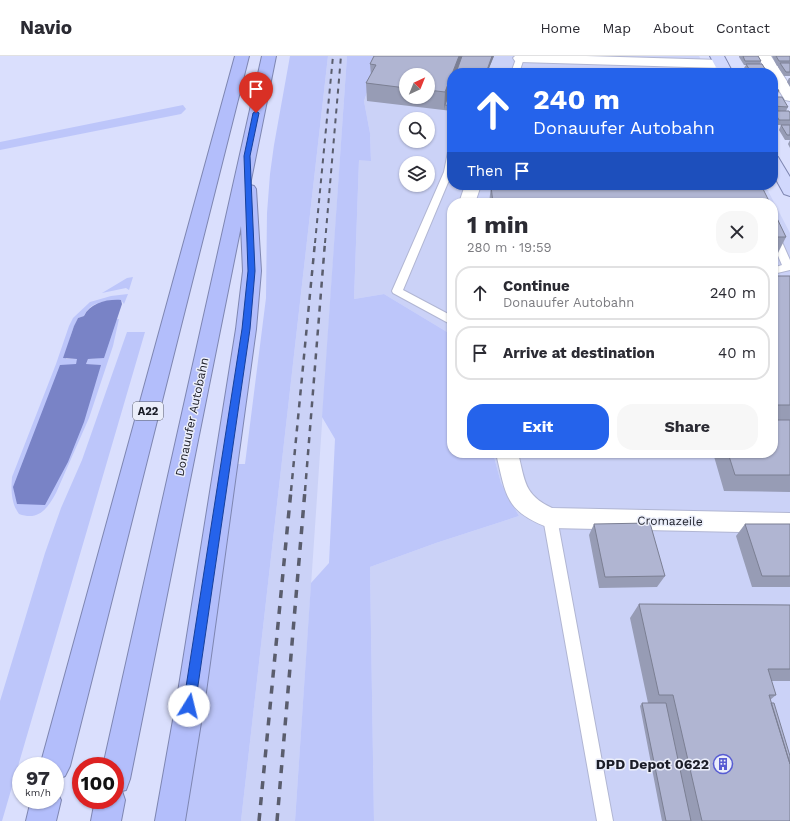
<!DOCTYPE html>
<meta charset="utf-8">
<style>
:root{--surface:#fff;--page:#f7f7f7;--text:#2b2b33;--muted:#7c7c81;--line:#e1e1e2;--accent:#2563eb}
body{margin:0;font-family:"Work Sans",sans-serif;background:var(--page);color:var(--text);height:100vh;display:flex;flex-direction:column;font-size:15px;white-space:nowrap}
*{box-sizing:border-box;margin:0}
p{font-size:13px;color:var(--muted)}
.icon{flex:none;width:22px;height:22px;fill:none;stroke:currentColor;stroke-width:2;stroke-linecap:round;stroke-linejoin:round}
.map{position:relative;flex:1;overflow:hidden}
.drawer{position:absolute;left:447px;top:142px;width:331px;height:260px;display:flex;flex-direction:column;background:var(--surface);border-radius:16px;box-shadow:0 1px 3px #0004}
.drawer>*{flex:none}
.guide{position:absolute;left:447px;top:12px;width:331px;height:122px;border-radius:16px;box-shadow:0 1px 3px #0004;background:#2563eb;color:#fff;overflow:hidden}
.needle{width:26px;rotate:43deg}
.fabs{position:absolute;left:399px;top:12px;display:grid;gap:8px}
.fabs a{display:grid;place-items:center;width:36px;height:36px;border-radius:50%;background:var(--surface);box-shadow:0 1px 3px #0004;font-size:20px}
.speed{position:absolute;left:12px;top:701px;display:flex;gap:8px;font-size:20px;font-weight:700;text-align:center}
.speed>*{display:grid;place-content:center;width:52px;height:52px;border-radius:50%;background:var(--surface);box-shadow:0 1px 3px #0004;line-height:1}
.speed small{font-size:10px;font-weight:400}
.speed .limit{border:6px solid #d22;background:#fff;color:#111}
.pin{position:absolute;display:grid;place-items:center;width:34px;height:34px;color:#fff;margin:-41px -17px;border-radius:50% 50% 50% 0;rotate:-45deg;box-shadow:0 0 4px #0007}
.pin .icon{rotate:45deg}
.me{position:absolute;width:44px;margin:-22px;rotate:9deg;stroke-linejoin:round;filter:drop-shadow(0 0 3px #0008)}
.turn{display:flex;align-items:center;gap:14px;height:84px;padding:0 20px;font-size:18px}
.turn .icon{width:52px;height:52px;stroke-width:2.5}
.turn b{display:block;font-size:28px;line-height:34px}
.then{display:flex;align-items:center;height:38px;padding:0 20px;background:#0003;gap:8px;font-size:15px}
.round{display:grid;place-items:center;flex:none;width:42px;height:42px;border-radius:16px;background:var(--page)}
.headline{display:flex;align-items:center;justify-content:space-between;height:68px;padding:0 20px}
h1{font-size:24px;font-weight:700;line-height:30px}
.cta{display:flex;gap:8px;margin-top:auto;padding:8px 20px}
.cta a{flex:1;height:46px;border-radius:16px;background:var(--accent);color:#fff;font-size:16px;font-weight:700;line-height:46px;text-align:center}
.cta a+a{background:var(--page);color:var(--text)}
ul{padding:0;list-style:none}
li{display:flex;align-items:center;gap:12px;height:54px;margin:0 8px 6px;padding:0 12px;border:2px solid var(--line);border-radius:16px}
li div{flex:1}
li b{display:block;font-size:15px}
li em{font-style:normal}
header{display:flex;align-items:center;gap:24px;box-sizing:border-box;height:56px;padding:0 20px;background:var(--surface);border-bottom:1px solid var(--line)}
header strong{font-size:19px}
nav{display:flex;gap:22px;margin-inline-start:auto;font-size:14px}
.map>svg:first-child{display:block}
.built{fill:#cbd2f7;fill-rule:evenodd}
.green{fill:#bdc6fa}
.water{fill:#7983c6}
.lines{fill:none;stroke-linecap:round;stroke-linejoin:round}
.service-casing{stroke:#b1b6d3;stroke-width:2}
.minor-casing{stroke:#b1b6d3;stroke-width:2}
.primary-casing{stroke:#7e86b1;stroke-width:2}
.motorway-casing{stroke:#7e86b1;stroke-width:2}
.service{fill:#fff;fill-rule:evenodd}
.minor{fill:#fff;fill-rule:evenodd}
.primary{fill:#d1d8fd;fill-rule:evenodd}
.motorway{fill:#b3befb;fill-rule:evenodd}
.rail-far2{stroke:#5a5d6d;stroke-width:2;stroke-dasharray:5 5;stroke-linecap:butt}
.rail-far1{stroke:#5a5d6d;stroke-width:2.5;stroke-dasharray:6 6;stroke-linecap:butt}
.rail{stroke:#5a5d6d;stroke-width:3.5;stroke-dasharray:8 8;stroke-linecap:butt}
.wall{fill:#979cb5;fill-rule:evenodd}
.shaded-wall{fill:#7b7f93}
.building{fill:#b0b5d2;stroke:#7b7f93}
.route{fill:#2563eb;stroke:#184099}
.labels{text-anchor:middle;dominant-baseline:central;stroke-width:3;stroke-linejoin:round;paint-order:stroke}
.shield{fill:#ebeefa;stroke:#595c66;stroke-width:1}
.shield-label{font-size:11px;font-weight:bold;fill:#1b1d27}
.street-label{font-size:12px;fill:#1b1d27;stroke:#ebeefa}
.near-poi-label{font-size:14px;font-weight:bold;fill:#1b1d27;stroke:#ebeefa;text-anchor:end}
</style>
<header>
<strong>Navio</strong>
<nav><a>Home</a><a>Map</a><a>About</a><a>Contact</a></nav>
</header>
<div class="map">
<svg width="790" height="765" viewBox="0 0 790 765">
<rect width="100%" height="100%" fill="#dadffd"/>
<!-- built -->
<path class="built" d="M328,0H347L295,765H241Z
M382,0H699L708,17H452V129H765L790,177V765H374L370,511L436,487L519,460L501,427L493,397H773V147H452V279L384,238L354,243L359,104H371L370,77L364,45ZM406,19H428V41H406ZM406,63H428V85H406ZM406,107H428V129H406Z"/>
<!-- green -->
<path class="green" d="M290,0H328L241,765H184L238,408H245L266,242L267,157L270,118L274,89Z
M347,0H384L371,25L364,45L370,77L371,105L359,104L354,243L384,238L452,279V397H493L501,427L519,460L436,487L370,511L374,765H295L311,527L329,507L335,383L322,361Z
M183,49L186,53L181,58L0,94V86Z
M133,221L129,234L126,232L102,237L127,222Z
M128,238L124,248L121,244H117C104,245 90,246 84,260L78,262C71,275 68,288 66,303H78L76,308L100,309L86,308L88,303L100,302L117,263H119L113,290L89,362L56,437C47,453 39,465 19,458C11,447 11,434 12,421L56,308L69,270L73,262L90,246L111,240Z
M127,276H145L2,765H0V645L45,497L61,452L82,404Z"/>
<!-- water -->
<path class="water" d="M121,244L122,248L104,302L88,303L86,308L101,309L84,366L68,406L45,449L17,448L13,431L60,309L76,308L77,303L63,302L74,270L78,262L84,260C90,247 107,243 121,244Z"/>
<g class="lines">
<!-- service casing -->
<g class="service-casing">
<path id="service" d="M517,0H521L524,2L519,17H511Z
M452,93V117L403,234L452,260V269L393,237L392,235L444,116L448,96Z
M773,174L778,177L790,204V214L773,218V212L782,209L773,188Z
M550,456L555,458L557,462L613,765H597L543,462L545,458Z"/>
</g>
<!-- minor casing -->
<g class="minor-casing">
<path id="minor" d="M515,0H586L721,4L726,5L728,8L726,11L721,12L520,6L515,5L513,2Z
M757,0H771L790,30V45L785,44L773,25V17H768Z
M465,129H481L475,147H459Z
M742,129H758L767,147H751Z
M496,397H518C525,425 524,439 552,452L790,457V477L550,472C505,456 506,439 496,397Z"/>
</g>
<!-- primary casing -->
<g class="primary-casing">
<path id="primary" d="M710,0H724L733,17H719Z
M773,99L778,101L790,121V140L784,138L773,118Z"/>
</g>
<!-- motorway casing -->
<g class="motorway-casing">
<path id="motorway" d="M235,0H249L70,710L65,720L55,725V710H40Z
M262,0H276L250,129L254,130L256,133L261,215L256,273L206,636L185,765H155L178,636L236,273L243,215L241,170L130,723L126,734L122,735L125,744L121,765H91L95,744H115V710H103Z
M55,733L61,744L56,765H26L31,744H55Z"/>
</g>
<!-- service -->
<use href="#service" class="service"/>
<!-- minor -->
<use href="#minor" class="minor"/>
<!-- primary -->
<use href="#primary" class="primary"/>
<!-- motorway -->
<use href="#motorway" class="motorway"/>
<!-- rail-far2 -->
<path class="rail-far2" d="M315,187L333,0
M325,187L341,0"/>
<!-- rail-far1 -->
<path class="rail-far1" d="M291,435L315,186
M305,435L325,186"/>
<!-- rail -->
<path class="rail" d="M259,765L291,434
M277,765L305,434"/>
</g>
<!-- wall -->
<path class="wall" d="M374,0H494L487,17H452V55L367,45L366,27L371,19L370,8ZM406,19H428V41H406Z
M739,0H758L761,5L760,8L767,16L766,17H747L744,12L746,9H744L739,1Z
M772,0H790V20H784L778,11V10H777Z
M789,22H790V31L787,26Z
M773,26L779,35L777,40H773Z
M773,41L788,51L786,55L790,57V69H777L773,61L774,55H773Z
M781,69H790V92L788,88L790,84H785L779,74Z
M491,130L770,147H489Z
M773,154L786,181L777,199H773Z
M773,220L790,221V436L724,435L713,397H773Z
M594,468L665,520L657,531L599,532L589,479Z
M745,468H790V531H752L736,480Z
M639,548L790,549V625H771L776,639L770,644L790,765H662L640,650L642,647H648L630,562Z"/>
<!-- shaded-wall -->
<path class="shaded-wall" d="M459,0H463L457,17H452Z
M492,0H494L487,17H486Z
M452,18V32L445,49L444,54L445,36Z"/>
<!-- building -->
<path class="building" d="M374,0H459L445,36L428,34V19H406V32L366,27L376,9L370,8Z
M462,0H492L486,17H456Z
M743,0H758L761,5H745Z
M776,0H790V5H779Z
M780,7H790V16H786Z
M746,8H762L767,16H751Z
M773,26L779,35H773Z
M452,29V50L445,49Z
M773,41H782L788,51L773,50Z
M774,55H789L790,57V64H779Z
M781,69H790V79H787Z
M491,130L763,133L770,147H493Z
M773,154L786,181H773Z
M773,220H790V349H773Z
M773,364H790V419H735L728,397H773Z
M650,467L665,520L605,521L594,468Z
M745,468H790V520H762Z
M639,548L790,549V613H768L776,639H769L790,708V765H702L673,639H659Z
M642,647H666L691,765H666Z
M771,647H774L790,700V708Z"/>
<!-- route -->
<path class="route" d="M256,55L259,57L250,100L255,215L250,273L195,650L193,655L189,656L185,655L183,650L242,273L248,215L244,100L253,57Z"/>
<!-- icons -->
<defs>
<g id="building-ring" transform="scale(1)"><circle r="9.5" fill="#ebeefa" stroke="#575cd3" stroke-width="1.5"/><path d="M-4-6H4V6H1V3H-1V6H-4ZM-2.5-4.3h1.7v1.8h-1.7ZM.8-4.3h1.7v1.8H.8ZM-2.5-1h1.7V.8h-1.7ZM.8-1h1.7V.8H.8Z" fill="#575cd3"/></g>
</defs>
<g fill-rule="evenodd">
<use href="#building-ring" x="723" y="708"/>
</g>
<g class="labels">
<!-- shield labels -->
<rect class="shield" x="133" y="346" width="30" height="18" rx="3"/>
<g class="shield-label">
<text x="148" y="355">A22</text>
</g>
<!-- street labels -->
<g class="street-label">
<text transform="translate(192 361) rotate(-78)">Donauufer Autobahn</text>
<text transform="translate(670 465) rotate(1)">Cromazeile</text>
</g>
<!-- near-poi labels -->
<g class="near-poi-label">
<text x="709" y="708">DPD Depot 0622</text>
</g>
</g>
</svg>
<div class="fabs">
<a><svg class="needle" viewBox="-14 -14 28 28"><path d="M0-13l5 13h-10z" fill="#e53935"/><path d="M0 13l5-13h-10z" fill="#7c7c81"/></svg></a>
<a><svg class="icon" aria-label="search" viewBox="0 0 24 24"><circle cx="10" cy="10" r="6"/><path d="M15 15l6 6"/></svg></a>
<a><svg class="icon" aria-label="layers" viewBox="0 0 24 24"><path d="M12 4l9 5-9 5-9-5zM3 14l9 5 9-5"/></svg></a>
</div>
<div class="speed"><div>97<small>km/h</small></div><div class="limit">100</div></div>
<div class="pin" style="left:256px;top:57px;background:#d93025"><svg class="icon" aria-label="arrive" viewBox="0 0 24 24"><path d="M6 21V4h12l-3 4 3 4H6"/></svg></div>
<svg class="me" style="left:189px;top:650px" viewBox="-20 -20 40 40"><circle r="19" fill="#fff"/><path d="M0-13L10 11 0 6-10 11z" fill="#2563eb"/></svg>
<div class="guide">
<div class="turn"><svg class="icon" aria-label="ahead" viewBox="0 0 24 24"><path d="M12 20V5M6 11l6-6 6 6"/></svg><div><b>240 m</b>Donauufer Autobahn</div></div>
<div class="then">Then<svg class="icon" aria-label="arrive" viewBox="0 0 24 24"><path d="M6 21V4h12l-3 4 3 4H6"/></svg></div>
</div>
<section class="drawer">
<div class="headline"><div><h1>1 min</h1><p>280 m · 19:59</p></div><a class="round"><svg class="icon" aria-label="close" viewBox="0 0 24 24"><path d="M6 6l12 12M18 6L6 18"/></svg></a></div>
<ul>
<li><svg class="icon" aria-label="ahead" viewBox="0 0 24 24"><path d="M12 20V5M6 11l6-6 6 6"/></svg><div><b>Continue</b><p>Donauufer Autobahn</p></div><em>240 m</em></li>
<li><svg class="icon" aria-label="arrive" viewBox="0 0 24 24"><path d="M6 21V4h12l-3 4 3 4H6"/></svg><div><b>Arrive at destination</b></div><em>40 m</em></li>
</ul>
<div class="cta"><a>Exit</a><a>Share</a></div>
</section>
</div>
